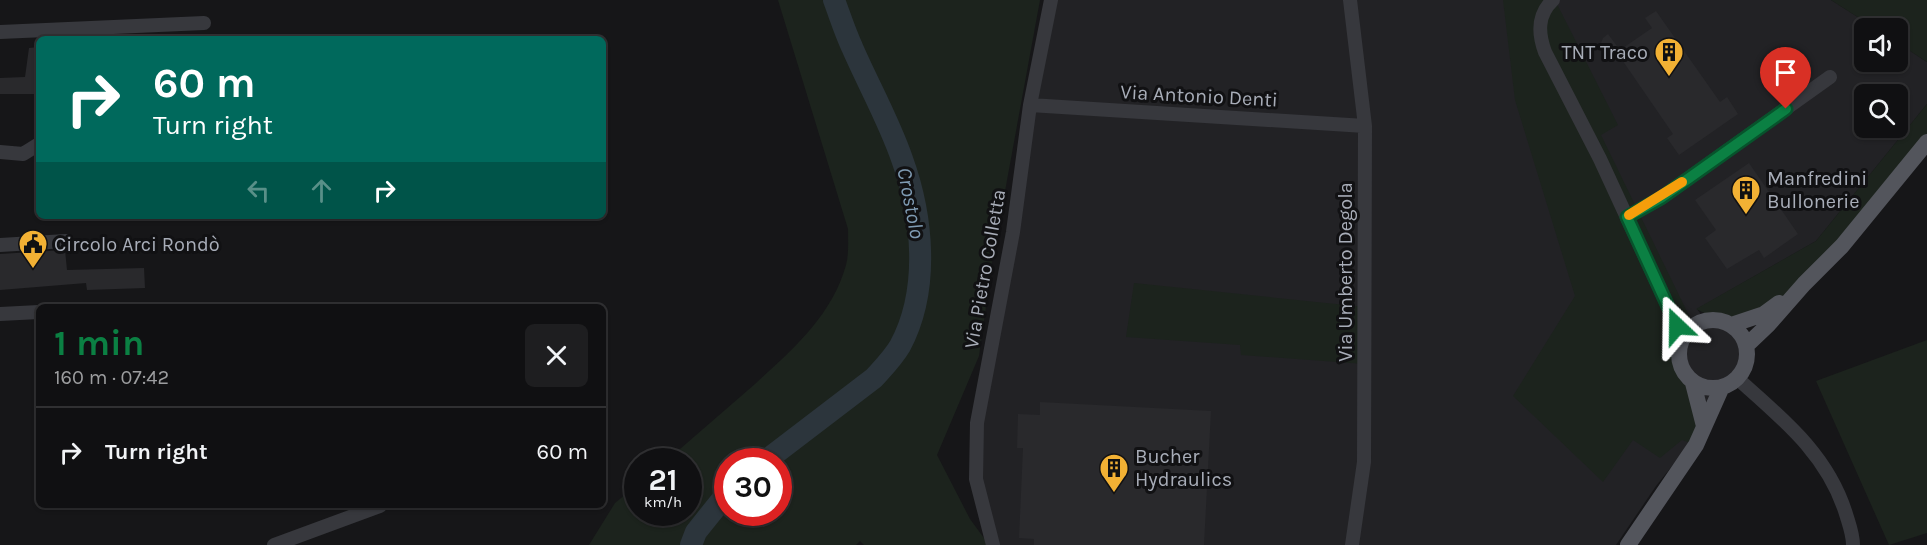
<!DOCTYPE html>
<meta charset="utf-8">
<style>
:root{--surface:#101012;--page:#1e1e20;--text:#f1f3f6;--muted:#9c9d9f;--line:#303032;--accent:#0b8043}
body{margin:0;font-family:Karla,sans-serif;background:var(--page);color:var(--text);height:100vh;display:flex;flex-direction:column;font-size:22px;white-space:nowrap}
*{box-sizing:border-box;margin:0}
p{font-size:20px;color:var(--muted)}
.icon{flex:none;width:33px;height:33px;fill:none;stroke:currentColor;stroke-width:2;stroke-linecap:round;stroke-linejoin:round}
.map{position:relative;flex:1;overflow:hidden}
.side{position:absolute;left:36px;top:304px;width:570px;height:204px;display:flex;flex-direction:column;background:var(--surface);border-radius:9px;box-shadow:0 2px 4px #0004,0 0 0 2px var(--line)}
.side>*{flex:none}
.guide{position:absolute;left:36px;top:36px;width:570px;height:183px;border-radius:9px;box-shadow:0 2px 4px #0004,0 0 0 2px var(--line);background:#00695c;color:#fff;overflow:hidden}
.buttons{position:absolute;left:1854px;top:18px;display:grid;gap:12px}
.buttons a{display:grid;place-items:center;width:54px;height:54px;border-radius:9px;background:var(--surface);box-shadow:0 2px 4px #0004,0 0 0 2px var(--line);font-size:30px}
.speed{position:absolute;left:624px;top:448px;display:flex;gap:12px;font-size:30px;font-weight:700;text-align:center}
.speed>*{display:grid;place-content:center;width:78px;height:78px;border-radius:50%;background:var(--surface);box-shadow:0 2px 4px #0004,0 0 0 2px var(--line);line-height:1}
.speed small{font-size:15px;font-weight:400}
.speed .limit{border:9px solid #d22;background:#fff;color:#111}
.pin{position:absolute;display:grid;place-items:center;width:51px;height:51px;color:#fff;margin:-62px -26px;border-radius:50% 50% 50% 0;rotate:-45deg;box-shadow:0 0 6px #0007}
.pin .icon{rotate:45deg}
.me{position:absolute;width:66px;margin:-33px;rotate:337deg;stroke-linejoin:round;filter:drop-shadow(0 0 4px #0008)}
.turn{display:flex;align-items:center;gap:21px;height:126px;padding:0 18px;font-size:27px}
.turn .icon{width:78px;height:78px;stroke-width:2.5}
.turn b{display:block;font-size:42px;line-height:51px}
.lanes{display:flex;align-items:center;height:57px;padding:0 18px;background:#0003;justify-content:center;gap:30px;direction:ltr}
.lanes .off{opacity:.35}
.round{display:grid;place-items:center;flex:none;width:63px;height:63px;border-radius:9px;background:var(--page)}
.headline{display:flex;align-items:center;justify-content:space-between;height:102px;padding:0 18px}
h1{font-size:36px;font-weight:700;line-height:45px;color:var(--accent)}
ul{padding:0;list-style:none}
li{display:flex;align-items:center;gap:18px;height:90px;padding:0 18px;border-top:2px solid var(--line)}
li div{flex:1}
li b{display:block;font-size:22px}
li em{font-style:normal}
.map>svg:first-child{display:block}
.built{fill:#222225;fill-rule:evenodd}
.green{fill:#1c231d;fill-rule:evenodd}
.lines{fill:none;stroke-linecap:round;stroke-linejoin:round}
.river{stroke:#2c353c;stroke-width:22}
.building{fill:#29292c}
.minor{stroke:#37383d;stroke-width:14}
.major{stroke:#53555c;stroke-width:16}
.route-casing{stroke:#07532c;stroke-width:15}
.route{stroke:#0b8043;stroke-width:10}
.slow{stroke:#f59e0b;stroke-width:10}
.labels{text-anchor:middle;dominant-baseline:central;stroke-width:6;stroke-linejoin:round;paint-order:stroke}
.poi-label{font-size:20px;fill:#a8adb8;stroke:#111113;text-anchor:start}
.street-label{font-size:20px;fill:#a8adb8;stroke:#111113}
.water-label{font-size:21px;font-style:italic;fill:#7f9bb3;stroke:#111113}
</style>
<div class="map">
<svg width="1927" height="545" viewBox="0 0 1927 545">
<rect width="100%" height="100%" fill="#161618"/>
<!-- built -->
<path class="built" d="M1051,0H1831L1875,28H1864V62H1898V43L1927,62V104L1816,241L1697,309L1706,321L1719,320L1731,325L1747,345L1748,356L1745,365L1738,379L1721,389L1704,426L1656,486L1616,545H993L984,515L977,423ZM1864,94H1898V128H1864Z"/>
<!-- green -->
<path class="green" d="M778,0H1040L1001,213L990,245L992,264L979,356L937,455L970,519L989,545H864L860,541L856,545H589L615,503L637,485L638,513H688V462H665C695,436 725,410 755,384C792,350 832,316 846,265C849,254 848,240 848,229ZM728,462H778V513H728Z
M1503,0H1555L1618,125L1601,135L1694,326L1685,335L1679,352L1682,369L1693,383L1704,426L1696,445L1682,440L1660,458L1633,440L1603,482L1513,396L1575,296L1515,100Z
M1831,0H1927V62L1898,43V28H1875Z
M1927,104V142L1843,246L1764,314L1719,320L1696,309L1816,241Z
M1134,283L1365,307L1364,364L1241,355L1240,345L1126,337Z
M1927,340V533L1889,545L1816,381Z"/>
<g class="lines">
<!-- river -->
<path class="river" d="M764,462L874,378C883,368 893,358 900,346C930,290 923,217 902,159C889,121 868,84 852,47C845,32 840,16 834,0
M691,545L696,532L728,492"/>
</g>
<!-- building -->
<path class="building" d="M1656,11L1720,102L1727,97L1738,114L1679,155L1667,138L1673,134L1618,54L1610,59L1601,43L1603,38L1608,34L1620,50L1652,28L1645,18Z
M39,47L37,94H0V78L25,77L29,48Z
M1749,163L1798,234L1764,258L1759,250L1727,269L1705,238L1716,230L1695,200Z
M65,250L67,270L144,268L145,288L87,290L86,283L0,290V254Z
M1040,402L1211,411L1204,545H1034V539L1019,538L1023,448H1017L1018,414L1040,415Z"/>
<g class="lines">
<!-- minor -->
<path class="minor" d="M1350,0L1365,126L1364,462L1352,545
M1553,0C1537,15 1538,33 1545,52L1600,159L1677,326L1685,335
M0,32L204,23
M1030,105L1365,126
M0,152L23,154L39,144
M1627,217L1661,198L1830,77
M0,245L66,241
M0,314L39,312
M1738,379C1783,419 1828,455 1846,514C1849,524 1853,534 1853,545
M274,545L380,506
M993,545L976,479L977,423L1013,232L1030,105L1051,0"/>
<!-- major -->
<path class="major" d="M1679 354a34 34 0 1 1 68 0a34 34 0 1 1-68 0Z
M1731,325L1764,314L1779,303
M1747,345L1768,325L1804,284L1842,246L1927,142
M1693,383L1704,426
M1628,545L1696,445L1721,389"/>
</g>
<g class="lines">
<!-- route casing -->
<g class="route-casing">
<path id="route" d="M1677,326L1627,217L1661,198L1786,109"/>
</g>
<!-- route -->
<use href="#route" class="route"/>
<!-- slow -->
<path class="slow" d="M1629,215L1682,182"/>
</g>
<!-- icons -->
<defs>
<g id="building-pin" transform="scale(1.5)"><path d="M0 17L-7.5 6A9.5 9.5 0 1 1 7.5 6Z" fill="#f2b134" stroke="#111113"/><path d="M-4-6H4V6H1V3H-1V6H-4ZM-2.5-4.3h1.7v1.8h-1.7ZM.8-4.3h1.7v1.8H.8ZM-2.5-1h1.7V.8h-1.7ZM.8-1h1.7V.8H.8Z" fill="#111"/></g>
<g id="civic-pin" transform="scale(1.5)"><path d="M0 17L-7.5 6A9.5 9.5 0 1 1 7.5 6Z" fill="#f2b134" stroke="#111113"/><path d="M-.6-6.5H3V-4.5H.6V-3L4-1V1h2V6H-6V1h2V-1L-.6-3ZM-1.2 2.5V6h2.4V2.5Z" fill="#111"/></g>
</defs>
<g fill-rule="evenodd">
<use href="#building-pin" x="1669" y="52"/>
<use href="#building-pin" x="1746" y="190"/>
<use href="#civic-pin" x="33" y="244"/>
<use href="#building-pin" x="1114" y="468"/>
</g>
<g class="labels">
<!-- poi labels -->
<g class="poi-label">
<text x="1648" y="52" text-anchor="end">TNT Traco</text>
<text x="1767" y="178">Manfredini<tspan x="1767" dy="23">Bullonerie</tspan></text>
<text x="54" y="244">Circolo Arci Rondò</text>
<text x="1135" y="456">Bucher<tspan x="1135" dy="23">Hydraulics</tspan></text>
</g>
<!-- street labels -->
<g class="street-label">
<text transform="translate(1199 96) rotate(3)">Via Antonio Denti</text>
<text transform="translate(985 269) rotate(-80)">Via Pietro Colletta</text>
<text transform="translate(1345 272) rotate(-90)">Via Umberto Degola</text>
</g>
<!-- water labels -->
<g class="water-label">
<text transform="translate(911 203) rotate(79)">Crostolo</text>
</g>
</g>
</svg>
<div class="buttons">
<a><svg class="icon" aria-label="sound" viewBox="0 0 24 24"><path d="M4 9h4l5-4v14l-5-4H4zM17 9q2 3 0 6"/></svg></a>
<a><svg class="icon" aria-label="search" viewBox="0 0 24 24"><circle cx="10" cy="10" r="6"/><path d="M15 15l6 6"/></svg></a>
</div>
<div class="speed"><div>21<small>km/h</small></div><div class="limit">30</div></div>
<div class="pin" style="left:1786px;top:109px;background:#d93025"><svg class="icon" aria-label="arrive" viewBox="0 0 24 24"><path d="M6 21V4h12l-3 4 3 4H6"/></svg></div>
<svg class="me" style="left:1677px;top:326px" viewBox="-20 -20 40 40"><path d="M0-17L14 15 0 8-14 15z" fill="#0b8043" stroke="#fff" stroke-width="4"/></svg>
<div class="guide">
<div class="turn"><svg class="icon" aria-label="right" viewBox="0 0 24 24"><path d="M7 20v-9h11M14 6l5 5-5 5"/></svg><div><b>60 m</b>Turn right</div></div>
<div class="lanes"><svg class="icon off" aria-label="left" viewBox="0 0 24 24"><path d="M17 20v-9H6M10 6l-5 5 5 5"/></svg><svg class="icon off" aria-label="ahead" viewBox="0 0 24 24"><path d="M12 20V5M6 11l6-6 6 6"/></svg><svg class="icon" aria-label="right" viewBox="0 0 24 24"><path d="M7 20v-9h11M14 6l5 5-5 5"/></svg></div>
</div>
<section class="side">
<div class="headline"><div><h1>1 min</h1><p>160 m · 07:42</p></div><a class="round"><svg class="icon" aria-label="close" viewBox="0 0 24 24"><path d="M6 6l12 12M18 6L6 18"/></svg></a></div>
<ul>
<li><svg class="icon" aria-label="right" viewBox="0 0 24 24"><path d="M7 20v-9h11M14 6l5 5-5 5"/></svg><div><b>Turn right</b></div><em>60 m</em></li>
</ul>
</section>
</div>
